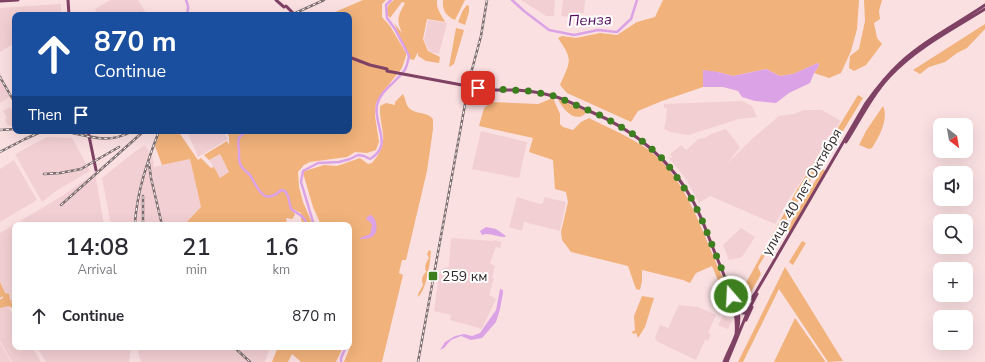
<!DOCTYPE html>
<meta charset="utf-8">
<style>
:root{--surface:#fff;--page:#f2f2f3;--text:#2b2b33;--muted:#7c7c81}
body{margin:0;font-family:"Nunito Sans",sans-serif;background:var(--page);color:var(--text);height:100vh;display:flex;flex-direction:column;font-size:15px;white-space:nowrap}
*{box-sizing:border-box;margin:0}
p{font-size:13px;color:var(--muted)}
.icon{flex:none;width:22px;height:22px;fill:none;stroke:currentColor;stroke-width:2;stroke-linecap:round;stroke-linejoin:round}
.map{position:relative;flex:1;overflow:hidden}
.details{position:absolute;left:12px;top:222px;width:340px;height:128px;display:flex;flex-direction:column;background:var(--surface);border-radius:8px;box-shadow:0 4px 16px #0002}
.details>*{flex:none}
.hud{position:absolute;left:12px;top:12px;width:340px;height:122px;border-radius:8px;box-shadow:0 4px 16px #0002;background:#1a4fa0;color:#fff;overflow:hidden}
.needle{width:26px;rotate:149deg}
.tools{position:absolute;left:933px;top:118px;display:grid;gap:8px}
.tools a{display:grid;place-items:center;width:40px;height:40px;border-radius:8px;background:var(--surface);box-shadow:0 4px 16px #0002;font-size:20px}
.pin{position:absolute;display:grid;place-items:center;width:34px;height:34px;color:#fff;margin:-17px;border-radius:8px;box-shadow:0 2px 6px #0006}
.me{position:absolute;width:44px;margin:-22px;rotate:341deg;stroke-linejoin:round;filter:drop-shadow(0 0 3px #0008)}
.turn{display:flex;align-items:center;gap:14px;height:84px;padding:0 16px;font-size:18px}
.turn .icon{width:52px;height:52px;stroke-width:2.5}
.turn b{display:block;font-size:28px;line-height:34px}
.then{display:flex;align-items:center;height:38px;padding:0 16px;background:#0003;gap:8px;font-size:15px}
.eta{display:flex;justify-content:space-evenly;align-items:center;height:68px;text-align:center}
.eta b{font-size:24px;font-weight:600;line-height:28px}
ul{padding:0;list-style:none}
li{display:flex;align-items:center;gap:12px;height:52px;padding:0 16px}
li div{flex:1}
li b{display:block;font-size:15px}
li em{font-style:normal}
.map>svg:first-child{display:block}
.built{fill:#f2cfd2}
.green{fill:#f1b27b;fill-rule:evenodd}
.water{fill:#dca2e6}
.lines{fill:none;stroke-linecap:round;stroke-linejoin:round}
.river{stroke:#dca2e6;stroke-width:2.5}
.major{stroke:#7f4164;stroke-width:3}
.rail-casing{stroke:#7f6e70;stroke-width:2.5}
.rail{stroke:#fff;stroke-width:1;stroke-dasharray:3;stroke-linecap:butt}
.major-bridge{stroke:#7f4164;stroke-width:3}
.route{stroke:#3d7e1e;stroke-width:7;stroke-dasharray:0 12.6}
.poi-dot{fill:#3d7e1e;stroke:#fff;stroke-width:1.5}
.labels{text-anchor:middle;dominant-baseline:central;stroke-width:4;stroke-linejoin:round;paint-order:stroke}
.street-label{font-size:14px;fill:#352b2c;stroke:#fff}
.poi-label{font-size:14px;fill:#352b2c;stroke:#fff;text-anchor:start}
.water-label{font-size:15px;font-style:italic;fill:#550e60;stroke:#fff}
</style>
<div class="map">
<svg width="985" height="362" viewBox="0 0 985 362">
<rect width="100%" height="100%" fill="#fbe0e2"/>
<!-- built -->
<path class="built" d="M110,0H138L146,13L143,15H98L95,9Z
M521,0H555L554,16H546Z
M563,0H585L584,12L574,17L561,16Z
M61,4V15H15V48L13,44L0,52V8Z
M428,20L447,23L439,54L430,52L424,40Z
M0,72L3,77L0,78L10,97L0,103Z
M742,101L752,106L757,117L739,119L688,135L670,132L664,129L666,120L667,108H664V104Z
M10,107L15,114V126L12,127L10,125L8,126L5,120L7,118L3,111V110H5Z
M804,110H822L841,121L791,196L775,224L710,196L699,203L686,179L668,157L673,158L670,154L681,145L686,150L693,144L698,139L705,138L711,134L726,129L740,147L727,164L753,138L779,116L794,114Z
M187,131H223L228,139L198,157Z
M481,131L527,142L519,178L472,169Z
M47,137L72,138L90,171L56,191L42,202L15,154Z
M145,145L150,153L152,154L154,167L190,159L201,207L185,224L111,225L102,178L133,153Z
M220,154L229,172L220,178L209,160Z
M14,160L37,200L0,222V169Z
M95,173L104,225H15V311L0,286V233L62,196Z
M517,197L540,204L543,203L544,197L566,202L560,231L524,222L522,231L509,227Z
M741,228L755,237L742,257L729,260L723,245Z
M451,238L493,241L494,240L502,242L500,248L496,247L490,263L495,266L492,278H494L489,295L496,299L482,329L450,320L451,315L434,311L439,274L443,268L448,267L449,266Z
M2,297L15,318V347H32L41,362H12L0,341V299Z
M679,305L698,307L716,315L708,333L711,334L708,341L705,340L696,360L658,342L655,338L660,325L668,328Z
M723,316L732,320L728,329L718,325Z
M0,343L11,362H0Z
M37,347H130L131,348L129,362H46Z
M137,347H270L265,362H141Z"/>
<!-- green -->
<path class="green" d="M363,0H386L382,4V17L390,26L406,53V56L402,68L382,93L376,103L375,116L379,142L376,150L367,153L355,152L347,157L310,162L304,165L298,172L299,187L303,202L313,225H181L185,224L201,207L190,159L162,165L155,146L159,132L178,131L198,160L201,158L211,168L214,167L220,178L229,172L220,154L209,160L204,155L227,141L229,145V137L227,131H349V15H328ZM293,209L301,213V220L303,223H287L286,218L292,219L295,215Z
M394,0H437C436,9 441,14 445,22L427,19L423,39L428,51L440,57L439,63L426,61L418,56V52L414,60L410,59C409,51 403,46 400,39C397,33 397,28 394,23L402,33C396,19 398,16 405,3L402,2L390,18C384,11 387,5 394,0Z
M443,0H465L455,20C446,16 442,10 443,0Z
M663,0H859L857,29L851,51L841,73L829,78L814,73L819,66L818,63L793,74L780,76L766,69L733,76L718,72L703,71V87L662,101L638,111L631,122L567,93L560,85C570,61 574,61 558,38L562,36L576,38L600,33L617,35L637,22L655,17Z
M864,0H882L879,11L880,19L874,23L877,38L882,44L866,65L854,71L849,68L850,56L859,49L865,21Z
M467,5L469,6V12L465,25L458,22L463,10Z
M985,24V29L967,48L957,53L945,62L929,67L920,74L913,70Z
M456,28L464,30L454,64L449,67Z
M403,94C406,99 405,104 410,109C418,115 426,111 433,119V129L427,171L406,260H402L399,273L403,275L382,362H344L350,347L349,225H321L313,207L303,173L305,171L324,165L337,166L360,158L368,164L372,163C392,140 379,131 380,106L386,103L395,105V102Z
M858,95L863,98L838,139L833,136Z
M553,98L560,114V124L563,127L573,130L581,122L589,118C607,127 630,137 646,148C688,177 704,239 725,283L720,285L712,266L696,273L690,283L683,280L642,270V281L640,290L636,289L628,266L571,252L562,240L561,232L568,202L566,192L555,189L553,160L529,152L533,138L479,126L484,108L492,102L538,104Z
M558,99L585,111L586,113C576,124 562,109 558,99Z
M883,106C889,119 879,137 872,148L869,149L859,145L866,131Z
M829,138L834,141L758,267L761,274L750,294H740L798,188Z
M822,169L826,171L790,233L786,231Z
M802,241L806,243L793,265L789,262Z
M429,250L431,251C430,263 427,289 418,297V294L423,285C421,280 422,276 426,272C424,267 426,262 429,258L427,254Z
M785,267L843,361L828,362L779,289L743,362H738Z
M0,282L5,293L9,294L10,300H12L11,302L13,305L14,309L8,306L0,308V300L3,298V296L0,298Z
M642,296L654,298L645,327L638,338L636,333L633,334L632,332L635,330L634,316Z
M795,318L825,361V362H774Z
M278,347H343L336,362H301L292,354L288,362H272Z"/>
<!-- water -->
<path class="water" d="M818,63L819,66L814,73L810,83L789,93L776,103L755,101L742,97L738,91L723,87H703V70L718,72L733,76L766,69L780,76L793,74Z
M371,215C377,219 379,231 373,236C369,239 365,239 360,239V238L370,234L372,225L370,222L366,219L368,216Z
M486,227L496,229L506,236L504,237C497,237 489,232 482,235L480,231Z
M500,289L503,290V293L500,309L496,322L482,338L471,340L461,336L451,340L444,348L440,350L445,342L455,336L464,334L472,336L480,333L496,310Z"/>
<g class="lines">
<!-- river -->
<path class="river" d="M512,0L524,11L549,30L574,35L598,30L617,32L631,19L637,0
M185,15C190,10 188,5 186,0
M248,131C236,137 238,140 239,151C239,157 238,161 241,166C244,170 247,172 250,175C254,181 258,192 265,196C271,198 277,194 281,190L285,191L288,196L291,209C298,214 305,216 307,225
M314,225L301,182L303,171L318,163L339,162L350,159L358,155L364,156L370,159C394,145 373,125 377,105C380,91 396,82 404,71C407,67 408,61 409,56L395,29L387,18L386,5L391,0
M341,362V358L346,347"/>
<!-- major -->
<path class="major" d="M68,0L69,15
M276,0L284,7
M0,1L18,0
M349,57L370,65L387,69
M478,88C491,91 504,90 517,90C529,91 542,93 553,96C565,99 576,105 587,110C633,129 671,159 694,203C702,218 707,233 713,248C724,276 739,305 736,335
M88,131L96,170
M846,142C860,120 872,95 890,76C916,48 953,29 985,9
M730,287L736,298L742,301
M737 307a6 6 0 1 1 12 0a6 6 0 1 1-12 0Z
M745,301L751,299L756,292L866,103C876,89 887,75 900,63C925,40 957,24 985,5
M749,309L757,294
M746,320L752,307
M724,362C731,344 742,330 738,310
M727,362L748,311"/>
<!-- rail casing -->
<g class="rail-casing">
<path id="rail" d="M291,15L324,0
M0,77L15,103
M0,130L15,129
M63,131C90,136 107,145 133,131
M0,152L25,139L43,131
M149,163L151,178L162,225
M44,174L60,173L81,169L119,147
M143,196V225
M61,205L144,131
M135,223C137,191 148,160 159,131
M234,347L250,362
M418,362L470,77L481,36L487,0"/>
</g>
<!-- rail -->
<use href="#rail" class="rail"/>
<!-- major-bridge -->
<path class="major-bridge" d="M286,6L295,15
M387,71L478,88"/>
</g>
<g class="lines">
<!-- route -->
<path class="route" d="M478,88L528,91L555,96L604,117L633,134L647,145L660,156L672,170L691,198L700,215L729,287L731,296"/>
</g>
<!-- markers -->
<rect class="poi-dot" x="428" y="271" width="10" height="10" rx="2"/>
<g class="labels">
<!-- street labels -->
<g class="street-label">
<text transform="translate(802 192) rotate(-60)">улица 40 лет Октября</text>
</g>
<!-- poi labels -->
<g class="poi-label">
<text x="442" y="276">259 км</text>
</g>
<!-- water labels -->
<g class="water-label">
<text transform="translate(590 20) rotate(-2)">Пенза</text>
</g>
</g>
</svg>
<div class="tools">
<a><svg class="needle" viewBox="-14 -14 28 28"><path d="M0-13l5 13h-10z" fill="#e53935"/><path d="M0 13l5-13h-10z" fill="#7c7c81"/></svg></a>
<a><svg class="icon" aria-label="sound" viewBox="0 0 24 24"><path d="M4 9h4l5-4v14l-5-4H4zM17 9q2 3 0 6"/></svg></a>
<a><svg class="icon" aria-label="search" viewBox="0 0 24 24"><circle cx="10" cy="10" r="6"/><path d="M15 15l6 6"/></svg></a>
<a>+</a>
<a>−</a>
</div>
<div class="pin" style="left:478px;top:88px;background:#d93025"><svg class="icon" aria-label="arrive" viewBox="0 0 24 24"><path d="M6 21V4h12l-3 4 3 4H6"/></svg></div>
<svg class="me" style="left:731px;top:296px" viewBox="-20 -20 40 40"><circle r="17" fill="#3d7e1e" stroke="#fff" stroke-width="3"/><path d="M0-11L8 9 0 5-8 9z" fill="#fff"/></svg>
<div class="hud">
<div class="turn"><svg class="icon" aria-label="ahead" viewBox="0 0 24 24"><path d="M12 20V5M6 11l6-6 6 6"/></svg><div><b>870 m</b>Continue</div></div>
<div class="then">Then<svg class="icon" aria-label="arrive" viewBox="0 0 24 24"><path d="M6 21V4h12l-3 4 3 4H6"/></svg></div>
</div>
<section class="details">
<div class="eta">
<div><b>14:08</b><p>Arrival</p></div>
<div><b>21</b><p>min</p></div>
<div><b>1.6</b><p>km</p></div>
</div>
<ul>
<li><svg class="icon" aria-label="ahead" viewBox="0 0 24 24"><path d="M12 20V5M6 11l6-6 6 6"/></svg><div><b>Continue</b></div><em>870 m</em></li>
</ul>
</section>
</div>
